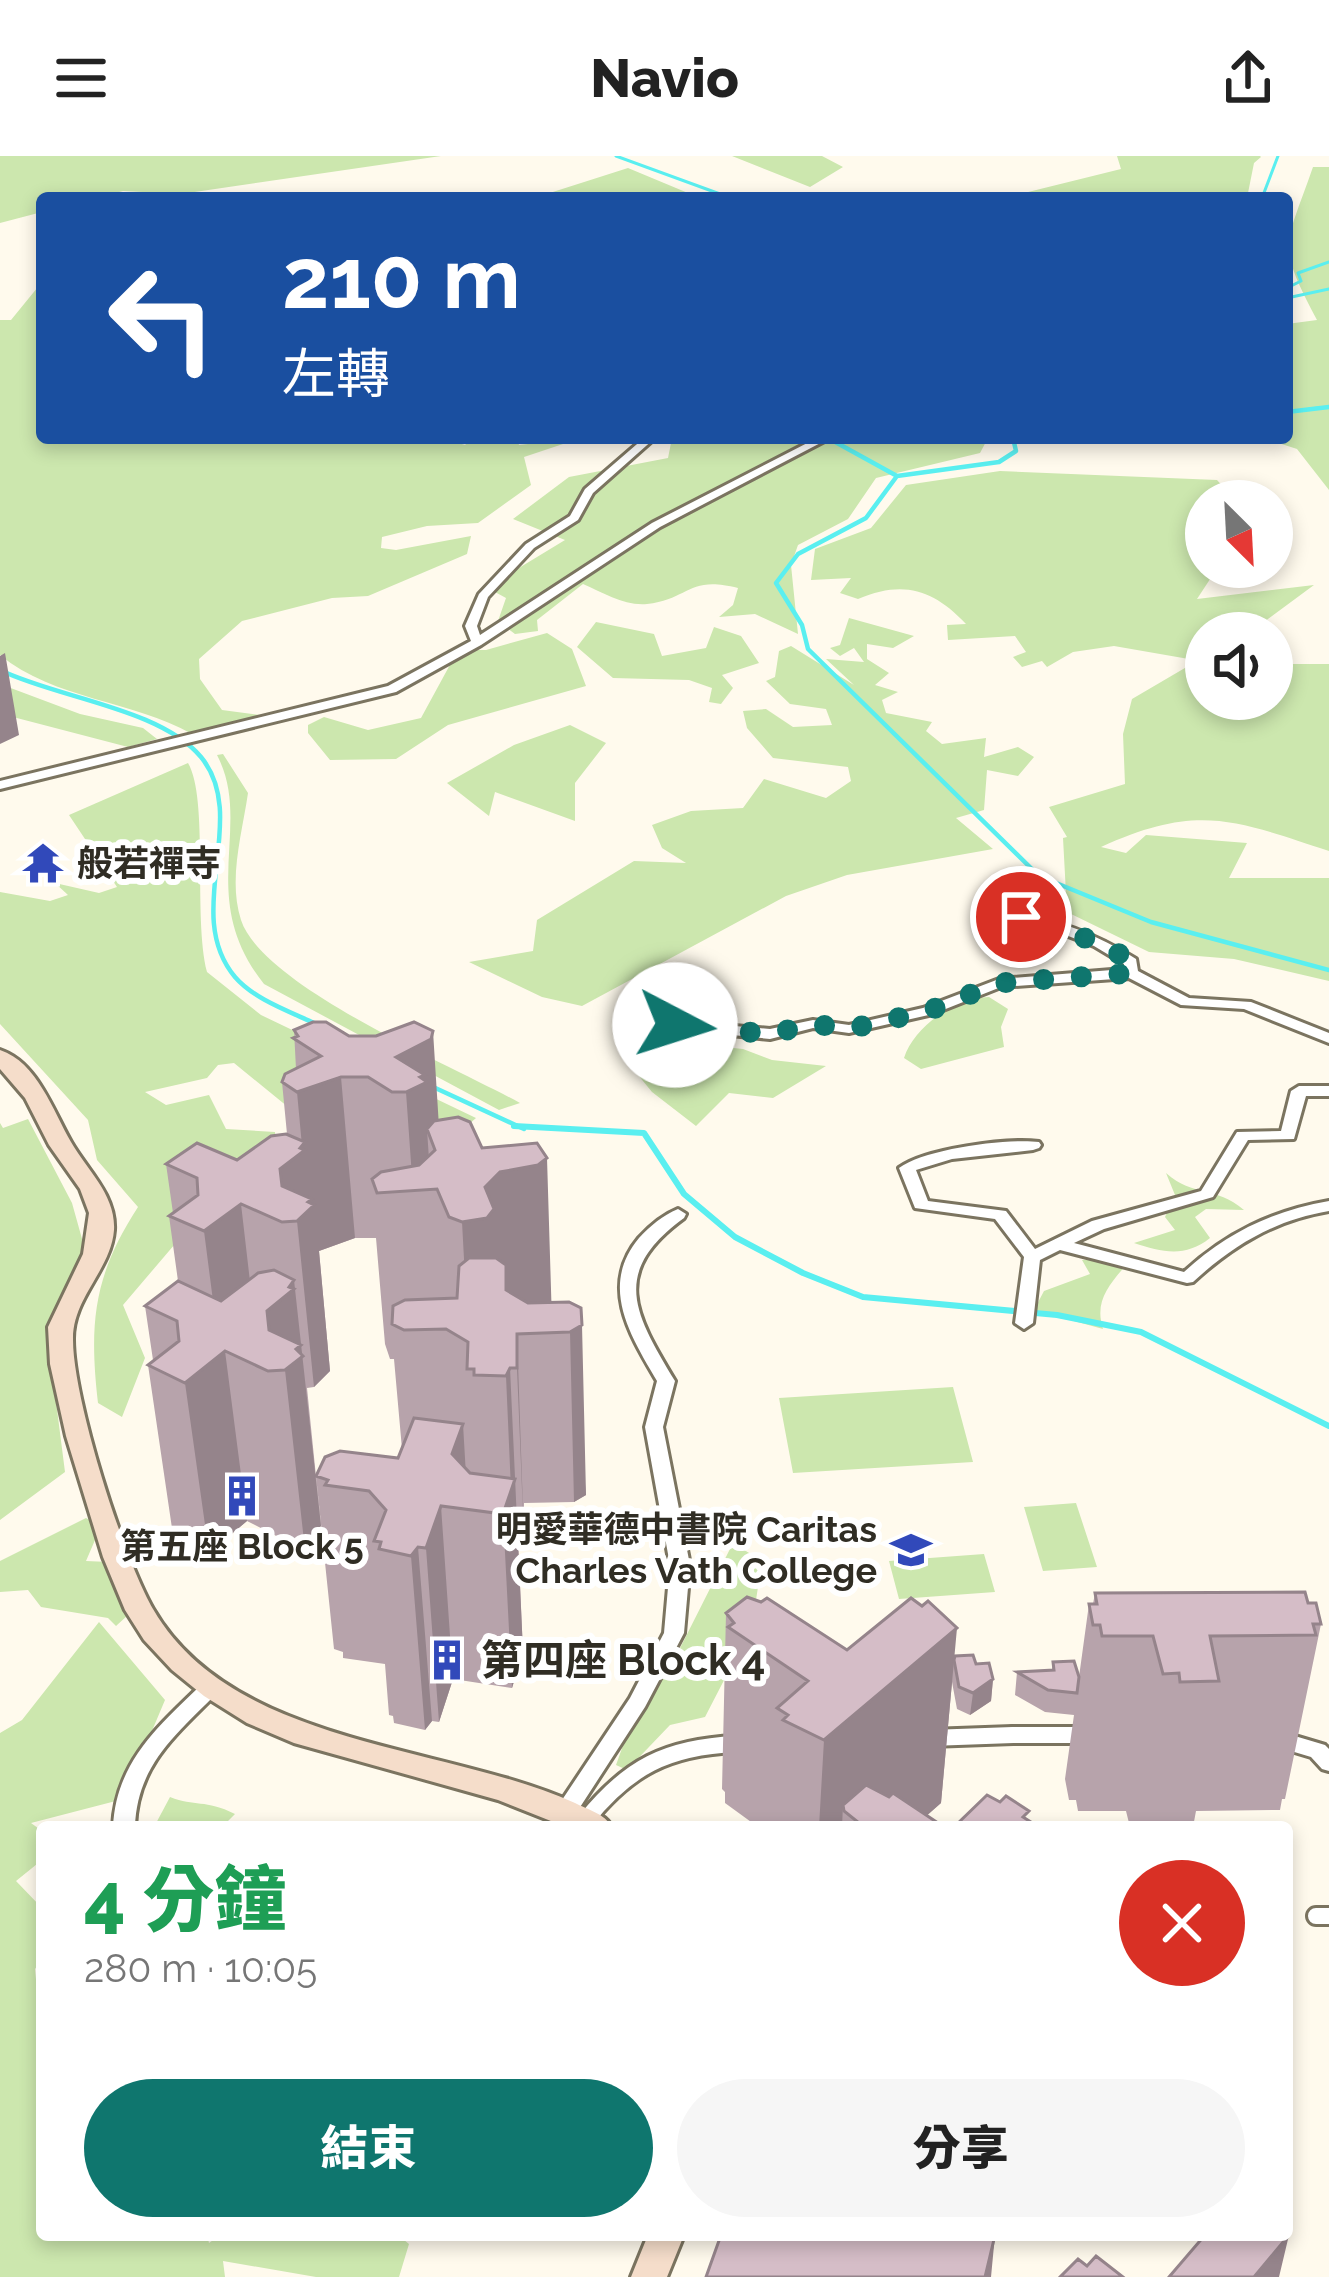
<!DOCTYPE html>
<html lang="zh-TW">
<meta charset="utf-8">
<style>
:root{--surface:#fff;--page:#f6f6f6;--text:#222;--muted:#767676;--accent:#0f766e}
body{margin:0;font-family:Raleway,"Noto Sans TC",sans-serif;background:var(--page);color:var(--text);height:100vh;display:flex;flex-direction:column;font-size:45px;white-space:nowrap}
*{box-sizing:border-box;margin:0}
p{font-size:39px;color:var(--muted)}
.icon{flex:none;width:66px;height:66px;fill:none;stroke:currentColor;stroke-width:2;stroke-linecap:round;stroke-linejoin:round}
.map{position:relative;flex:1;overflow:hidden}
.panel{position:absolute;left:36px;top:1665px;width:1257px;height:420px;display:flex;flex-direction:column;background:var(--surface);border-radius:12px;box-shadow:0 6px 18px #0003}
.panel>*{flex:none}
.banner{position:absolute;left:36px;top:36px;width:1257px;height:252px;border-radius:12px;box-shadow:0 6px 18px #0003;background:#1a4fa0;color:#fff;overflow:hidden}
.needle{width:78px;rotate:156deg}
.buttons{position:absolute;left:1185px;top:324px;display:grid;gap:24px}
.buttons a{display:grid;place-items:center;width:108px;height:108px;border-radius:50%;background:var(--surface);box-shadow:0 6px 18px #0003;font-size:60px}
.pin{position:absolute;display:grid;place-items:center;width:102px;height:102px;color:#fff;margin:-51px;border:6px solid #fff;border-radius:50%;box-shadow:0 3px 12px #0007}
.me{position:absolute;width:132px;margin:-66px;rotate:95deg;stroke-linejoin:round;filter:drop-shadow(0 0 9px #0008)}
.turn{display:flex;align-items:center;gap:42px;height:252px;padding:0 48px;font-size:54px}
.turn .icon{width:156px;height:156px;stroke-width:2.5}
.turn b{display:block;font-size:84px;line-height:102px}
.round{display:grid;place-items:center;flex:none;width:126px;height:126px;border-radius:63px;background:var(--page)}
.summary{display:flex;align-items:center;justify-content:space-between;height:204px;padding:0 48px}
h1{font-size:72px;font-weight:800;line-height:90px;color:#1e9e55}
.button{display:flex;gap:24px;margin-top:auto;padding:24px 48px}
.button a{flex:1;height:138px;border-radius:72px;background:var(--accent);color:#fff;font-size:48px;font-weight:800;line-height:138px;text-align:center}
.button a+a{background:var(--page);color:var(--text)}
header{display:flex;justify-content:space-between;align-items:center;height:156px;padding:0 48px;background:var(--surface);font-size:54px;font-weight:800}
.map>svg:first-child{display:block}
.green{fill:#cce7ae}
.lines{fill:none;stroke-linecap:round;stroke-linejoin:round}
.stream-far2{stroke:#5aeff0;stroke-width:3}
.stream-far1{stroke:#5aeff0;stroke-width:4.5}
.stream{stroke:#5aeff0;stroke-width:6}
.pedestrian-casing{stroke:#7b7460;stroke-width:22}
.minor-casing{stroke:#7b7460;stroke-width:6}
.secondary-casing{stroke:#7b7460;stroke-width:6}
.pedestrian{stroke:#fff;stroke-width:16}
.minor{fill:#fff;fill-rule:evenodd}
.secondary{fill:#f5ddca;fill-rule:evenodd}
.wall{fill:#b7a3ab}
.shaded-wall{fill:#95848b}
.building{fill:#d5bdc7;stroke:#95848b;stroke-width:3}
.route{stroke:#0f766e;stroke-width:21;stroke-dasharray:0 37.8}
.labels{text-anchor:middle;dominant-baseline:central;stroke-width:12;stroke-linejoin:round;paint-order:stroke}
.poi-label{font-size:36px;font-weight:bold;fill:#302d24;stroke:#fff;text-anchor:start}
.near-poi-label{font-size:42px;font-weight:bold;fill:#302d24;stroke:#fff;text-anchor:start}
</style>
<header><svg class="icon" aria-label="menu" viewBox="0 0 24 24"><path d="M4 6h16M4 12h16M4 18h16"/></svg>Navio<svg class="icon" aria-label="share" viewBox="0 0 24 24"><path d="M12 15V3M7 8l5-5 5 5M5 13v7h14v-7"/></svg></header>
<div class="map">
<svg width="1329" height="2121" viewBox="0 0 1329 2121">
<rect width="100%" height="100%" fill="#fffaed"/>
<!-- green -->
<path class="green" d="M0,0H441L181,38L123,35L96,42H42V56L0,67Z
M732,0H822L843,11L810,31Z
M1117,0H1260L1261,1L1254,7L1247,42H1004L1121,13Z
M1313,11H1329V334L1297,293L1263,282H1287V168L1317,164C1276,86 1285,92 1313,11Z
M628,12L700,42H534Z
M42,126V282H443L465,289L472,282H517L519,289L581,282L524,301L531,329L478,367L427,370L382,381L381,392L396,394L471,380L467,398L368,440L332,442L242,465L199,503L200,523L222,554L267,560L192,578C132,544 55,544 0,499V164H11Z
M672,282H988L980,297L876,322L848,363L798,389L791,409L798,478L755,458L719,461L733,449L738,432C688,419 690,443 647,448C624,450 604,437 583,428L537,464L538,475L515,478L498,465L506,442L495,436L509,418L565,384L513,363L569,321L668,302Z
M1000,315L1217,324L1236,345H1206V411H1218L1197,443L1314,429L1249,477H1206V506L1114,490L1073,496L1047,511L1042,505L1022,511L1013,501L1026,496L1015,480L948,484L947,469L966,468C933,433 903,424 858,443L840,437L851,422L811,424L815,393L871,372L906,329Z
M849,462L914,480L893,492L867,488V503L889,517L875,529L898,536L882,544L886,557L932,566L926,575L942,588L986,582L984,601L1018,591L1034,601L1018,620L987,614L984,654L956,662L993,693L847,719L786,740L582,850L542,841L469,806L533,795L537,764L634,705L686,707L662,692L652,669L691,655L743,652L764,623L826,642L851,625L848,611L773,602L747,572L743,555L766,553L793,571L832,569L826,553L790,548L766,525L775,521L779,495L791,490L854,529L826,503L864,506L854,492L840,500L830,492L840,489Z
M596,466L654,478L662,500L706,492L714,471L741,480L759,507L722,519L733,532L721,548L709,546L712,532L689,524L613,522L577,491Z
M547,477L572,493L586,530L448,569L396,603L330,604L308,577V569L324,561L368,574L421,562L458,494H486Z
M1272,508H1329V695C1234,664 1198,647 1101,691L1126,697L1146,679L1247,687L1229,722H1329V825L1234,803L1149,796L1067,756L1063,682L1067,681L1049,651L1125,628L1123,578L1132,543L1190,509H1206V543H1272Z
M0,528L80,558L143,572L157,583L128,591L13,561Z
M570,569L606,587L575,627V665L495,636L489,660L447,627L514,589Z
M223,598L248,637C242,678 228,724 241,764C263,831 455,911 520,947L499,954L264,828C195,741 254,670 217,599Z
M188,607C209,643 193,760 207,816L261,859L476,962L452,983L288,951L234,907L218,909L207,922L145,936L166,949L209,939L226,973L275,976L276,991L192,1068L123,1149L145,1202L122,1261L98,1247C89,1168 93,1120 138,1051L97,1004L88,964L0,868V736L50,745L68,739L55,727L99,737L117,731L69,659Z
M989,841L1008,853L1001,871L1004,891L921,913L904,902C914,870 956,842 989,841Z
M637,882L743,893L772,904L826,910L773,942L729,937L696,970L652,936L629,908L709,907L711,900L646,894Z
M28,963L72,1047L84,1090L49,1191L65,1316L0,1364V967L3,972Z
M1166,1017C1194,1042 1215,1029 1244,1054L1206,1053L1195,1061L1210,1082C1185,1102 1162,1096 1134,1087L1175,1074L1165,1061L1175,1039Z
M1132,1102C1113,1125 1093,1142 1103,1173L1034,1154L1044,1135L1090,1118L1082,1104Z
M953,1231L973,1306L793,1317L779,1242Z
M1076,1347L1097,1411L1043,1415L1024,1351Z
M86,1362L101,1370L86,1405L109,1406L128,1459L116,1470L108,1462L41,1451L28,1434L0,1436V1405Z
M733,1387L762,1405L752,1470L705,1561L670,1569L627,1614L616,1609L630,1570L672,1508Z
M984,1398L995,1436L899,1443L889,1405Z
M99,1466L165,1544L146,1589L135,1640L31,1667L42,1675V1704L16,1725L42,1752V1803L35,1813L42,1885V2079H207L209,2087L220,2079H398L409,2088L399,2121H316L223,2105L225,2121H0V1577L22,1564Z
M170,1641C195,1651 205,1643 235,1658L222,1671L191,1667L154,1671Z"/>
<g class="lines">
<!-- stream-far2 -->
<path class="stream-far2" d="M616,0L731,42
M1262,42L1278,0
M1287,132L1301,125L1298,117L1329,106
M1287,142L1329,133
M1309,253L1329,251"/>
<!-- stream-far1 -->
<path class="stream-far1" d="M1287,256L1329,251
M828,282L897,320L999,306L1016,295L1013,282
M897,320L866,362L798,398L776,427L802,469L808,493L1039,720L1151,766L1329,814
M0,514C57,542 160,552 201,601C251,662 181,757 235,821C254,843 288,855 314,867
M431,930L524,973"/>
<!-- stream -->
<path class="stream" d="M514,970L644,977L684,1038L735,1081L803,1117L863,1141L1057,1159L1141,1176L1329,1270"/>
<!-- pedestrian casing -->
<g class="pedestrian-casing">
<path id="pedestrian" d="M930,1582L1013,1579
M585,1665C628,1611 667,1591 736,1588
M1316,1760H1329"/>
</g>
<!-- minor casing -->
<g class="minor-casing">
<path id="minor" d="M644,282H655L593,337L578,364L534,392L488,441L477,470L480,479L652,367L817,282H830L660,371L481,489L396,536L0,633V625L388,530L471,485L465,470L479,438L526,388L570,360L585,333Z
M990,756C1043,757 1091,775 1136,803L1138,815L1189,842L1251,846L1329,877V887L1244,853L1181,849L1129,822L1001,831L933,858L849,877L813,872L770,883L675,873L668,869L675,865L770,873L813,864L849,869L923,852L999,823L1124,813V808L1094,790L1058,776L1027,767L985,763V757Z
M1299,930H1329V940H1306L1294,983L1248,984L1213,1041L1104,1073L1074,1087L1184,1116C1226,1077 1272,1055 1329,1045V1055C1275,1064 1233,1089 1193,1126L1187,1127L1060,1094L1040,1104L1033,1167L1024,1173L1015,1167L1024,1101L995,1063L915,1052L899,1012C924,993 1007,982 1039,986L1041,989L1039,992L1033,994L952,1003L916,1014L928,1045L1006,1055L1035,1093L1092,1065L1201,1035L1237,976L1281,975L1291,935Z
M678,1053L686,1058L684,1062C610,1116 634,1157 675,1225L663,1271L690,1409L684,1477L645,1551L573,1662L565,1664L557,1662L554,1656L630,1542L664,1477L670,1409L645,1271L657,1225C630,1179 599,1130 639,1082C650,1070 663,1059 678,1053Z
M211,1523L218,1526L221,1531L218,1536C177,1578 137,1608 135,1671H113C116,1605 160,1569 204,1526Z
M1013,1571H1090L1097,1573L1100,1579L1097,1585L1090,1587H1013L1006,1585L1003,1579L1006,1573Z
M1278,1575L1325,1589L1329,1593V1615L1322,1613L1311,1601L1271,1589L1268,1583L1271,1577Z"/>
</g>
<!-- secondary casing -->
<g class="secondary-casing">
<path id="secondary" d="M0,894C37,906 53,955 71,986C87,1014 116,1039 114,1074C111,1114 72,1142 73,1184C73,1243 123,1401 153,1453C233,1591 445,1588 575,1647C588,1654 604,1657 612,1671H566L498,1644L294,1587L247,1567L204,1540L172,1514L144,1484L125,1454L103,1401L66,1280L50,1208L48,1171L83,1098L89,1057L80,1033L49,989L25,942L0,913Z
M648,2079H684L667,2121H631Z"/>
</g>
<!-- pedestrian -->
<use href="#pedestrian" class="pedestrian"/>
<!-- minor -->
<use href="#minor" class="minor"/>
<!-- secondary -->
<use href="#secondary" class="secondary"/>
</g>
<!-- wall -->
<path class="wall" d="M326,866L439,965L552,1146H569L586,1339L574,1346L524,1347V1382H518L523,1496L512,1532L453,1523L439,1566L432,1565L425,1574L394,1567L393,1560L389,1559L385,1508L343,1502V1496L334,1493L316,1320L398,1302L402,1293L394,1203H390L385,1188L376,1082H355L319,1095L330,1215L314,1231L307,1232L321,1370L304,1385L288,1386L247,1365L209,1397L173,1379L148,1209L153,1204L145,1150L178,1125L169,1060L173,1057L166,1008L237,1004L287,978L282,926L296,913L294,874Z
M1095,1437L1308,1447L1321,1468L1285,1643H1282L1280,1654L1196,1655L1193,1671H1130L1126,1655H1078L1076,1644H1069L1065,1623L1074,1559L1045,1556L1015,1539L1017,1516L1052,1514L1053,1506L1079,1521L1089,1448H1093Z
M726,1457L847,1494L955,1500L976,1508L993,1523L991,1545L970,1559L957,1553L952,1526L941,1647L927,1659L944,1671H758L725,1647V1636L722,1633Z"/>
<!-- shaded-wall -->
<path class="shaded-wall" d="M5,497L19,579L0,588V500Z
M433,875L443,1035L435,994L427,973L431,1034L413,1035L406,936L396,901Z
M341,921L355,1082L319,1095L330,1215L314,1231L297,1065H285L280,1013L302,990L297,936Z
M547,1002L552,1166L517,1178L524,1382L517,1212H510L523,1496L512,1532L503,1358L511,1334L506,1220L470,1213L462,1066L485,1031L500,1016Z
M241,1048L260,1212L225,1195L247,1365L209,1397L185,1227L220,1199L204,1075Z
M294,1124L321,1370L304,1385L285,1214L274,1215L267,1155Z
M582,1169L586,1339L574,1346L570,1176Z
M463,1268L468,1354L452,1298Z
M441,1350L453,1523L439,1566L426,1392Z
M418,1391L432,1565L425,1574L411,1400Z
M957,1472L941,1647L914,1671L843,1649L842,1671H819L824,1584Z
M993,1523L991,1545L970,1559L973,1537Z
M995,2079L991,2121H985Z
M1289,2079L1279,2121H1254Z"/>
<!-- building -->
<path class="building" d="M313,866H326L349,880H376L414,866L433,875L431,883L396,901L425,919L420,921L427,926L406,936H392L368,921H341L297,936L282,926L285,918L321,900L293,882L298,880L294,874Z
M458,961L470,966L482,992L537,987L547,1002L538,1009L500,1016L485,1031L494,1053L487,1062L462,1066L449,1061L437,1033L377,1037L372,1023L381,1016L419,1009L435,994L427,973L434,965Z
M286,978L305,986L300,992L305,994L280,1013L282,1030L312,1043L308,1046L314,1049L297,1065L282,1066L241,1048L204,1075L169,1060L198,1039L197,1022L166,1008L197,987L237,1004L271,980Z
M469,1102H496L506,1109V1134L528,1147L569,1146L581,1152L582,1169L570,1176L517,1178V1212H510L506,1220L474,1219V1213H467L468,1186L446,1173L404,1174L392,1168L393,1150L405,1144L457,1142L459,1110Z
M274,1114L294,1124L289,1131L294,1133L267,1155L269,1174L301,1189L296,1193L303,1200L285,1214L268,1215L225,1195L185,1227L148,1209L179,1185L177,1165L145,1150L178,1125L221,1145L258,1117Z
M414,1262L463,1268L452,1298L470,1317L515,1323L503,1358L441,1350L426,1392L418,1391L411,1400L379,1393L381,1386L374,1385L386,1354L369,1335L325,1329L328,1324L316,1320L325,1301L340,1295L398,1302Z
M1305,1436L1308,1447H1316L1321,1468H1313L1316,1479L1210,1480L1219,1525L1180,1526L1179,1517L1163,1518L1153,1480H1102L1100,1469H1093L1089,1448H1097L1095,1437Z
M747,1441L761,1446L767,1442L847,1494L911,1442L922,1450L928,1445L957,1472L824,1584L783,1564L788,1559L777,1552L808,1525L728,1471L734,1467L726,1457Z
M973,1499L976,1508L989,1507L993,1523L973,1537L959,1531L954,1504L955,1500Z
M1074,1505L1079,1521L1077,1537L1048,1534L1017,1516L1054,1514L1053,1506Z
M866,1629L889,1641L893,1637L944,1671H864L844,1655L843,1649Z
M987,1639L1000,1646L1006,1640L1029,1655L1023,1661L1034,1668L1031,1671H954Z
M1287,2077L1289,2079L1254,2121H1169L1205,2079H1287Z
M721,2079H995L985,2121H706Z
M1096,2100L1123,2121H1060L1078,2103L1087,2110Z"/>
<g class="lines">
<!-- route -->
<path class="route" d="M675,869L770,878L813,868L849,873L928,855L999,827L1131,817V806L1106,789L1021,761"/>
</g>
<!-- icons -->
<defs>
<g id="temple-bare" transform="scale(3.24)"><path d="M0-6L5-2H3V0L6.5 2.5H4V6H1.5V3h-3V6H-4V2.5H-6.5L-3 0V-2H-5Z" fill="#3149ba" stroke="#fff" stroke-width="2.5" paint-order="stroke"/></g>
<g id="building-bare" transform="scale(3.24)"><path d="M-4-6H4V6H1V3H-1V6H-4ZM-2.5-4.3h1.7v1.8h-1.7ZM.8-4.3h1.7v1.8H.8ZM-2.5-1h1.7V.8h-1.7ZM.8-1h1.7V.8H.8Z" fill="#3149ba" stroke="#fff" stroke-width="2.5" paint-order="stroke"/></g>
<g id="school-bare" transform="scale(3.24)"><path d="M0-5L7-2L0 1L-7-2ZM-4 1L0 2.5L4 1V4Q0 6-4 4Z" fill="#3149ba" stroke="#fff" stroke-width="2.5" paint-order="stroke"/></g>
</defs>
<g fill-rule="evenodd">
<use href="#temple-bare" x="43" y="707"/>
<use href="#building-bare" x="242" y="1340"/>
<use href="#school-bare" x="911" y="1394"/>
<use href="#building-bare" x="447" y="1504"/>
</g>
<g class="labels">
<!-- poi labels -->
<g class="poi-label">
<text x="77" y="707">般若禪寺</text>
<text x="877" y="1373" text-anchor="end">明愛華德中書院 Caritas<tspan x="877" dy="41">Charles Vath College</tspan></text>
<text x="242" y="1390" text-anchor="middle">第五座 Block 5</text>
</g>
<!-- near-poi labels -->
<g class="near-poi-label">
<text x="481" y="1504">第四座 Block 4</text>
</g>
</g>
</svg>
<div class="buttons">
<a><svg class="needle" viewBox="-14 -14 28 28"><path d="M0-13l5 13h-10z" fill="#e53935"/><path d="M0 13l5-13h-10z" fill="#767676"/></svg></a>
<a><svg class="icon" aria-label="sound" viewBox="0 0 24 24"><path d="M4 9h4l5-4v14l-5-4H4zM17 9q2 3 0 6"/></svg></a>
</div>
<div class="pin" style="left:1021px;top:761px;background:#d93025"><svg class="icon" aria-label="arrive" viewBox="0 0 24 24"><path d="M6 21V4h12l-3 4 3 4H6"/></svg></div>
<svg class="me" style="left:675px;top:869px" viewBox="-20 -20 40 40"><circle r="19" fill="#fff"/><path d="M0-13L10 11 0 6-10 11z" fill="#0f766e"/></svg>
<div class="banner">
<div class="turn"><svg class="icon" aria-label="left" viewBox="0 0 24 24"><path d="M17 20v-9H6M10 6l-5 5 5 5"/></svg><div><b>210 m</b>左轉</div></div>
</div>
<section class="panel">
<div class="summary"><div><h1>4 分鐘</h1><p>280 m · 10:05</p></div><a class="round" style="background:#d93025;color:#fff"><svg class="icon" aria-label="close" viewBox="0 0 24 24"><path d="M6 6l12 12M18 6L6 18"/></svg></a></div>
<div class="button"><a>結束</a><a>分享</a></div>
</section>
</div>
